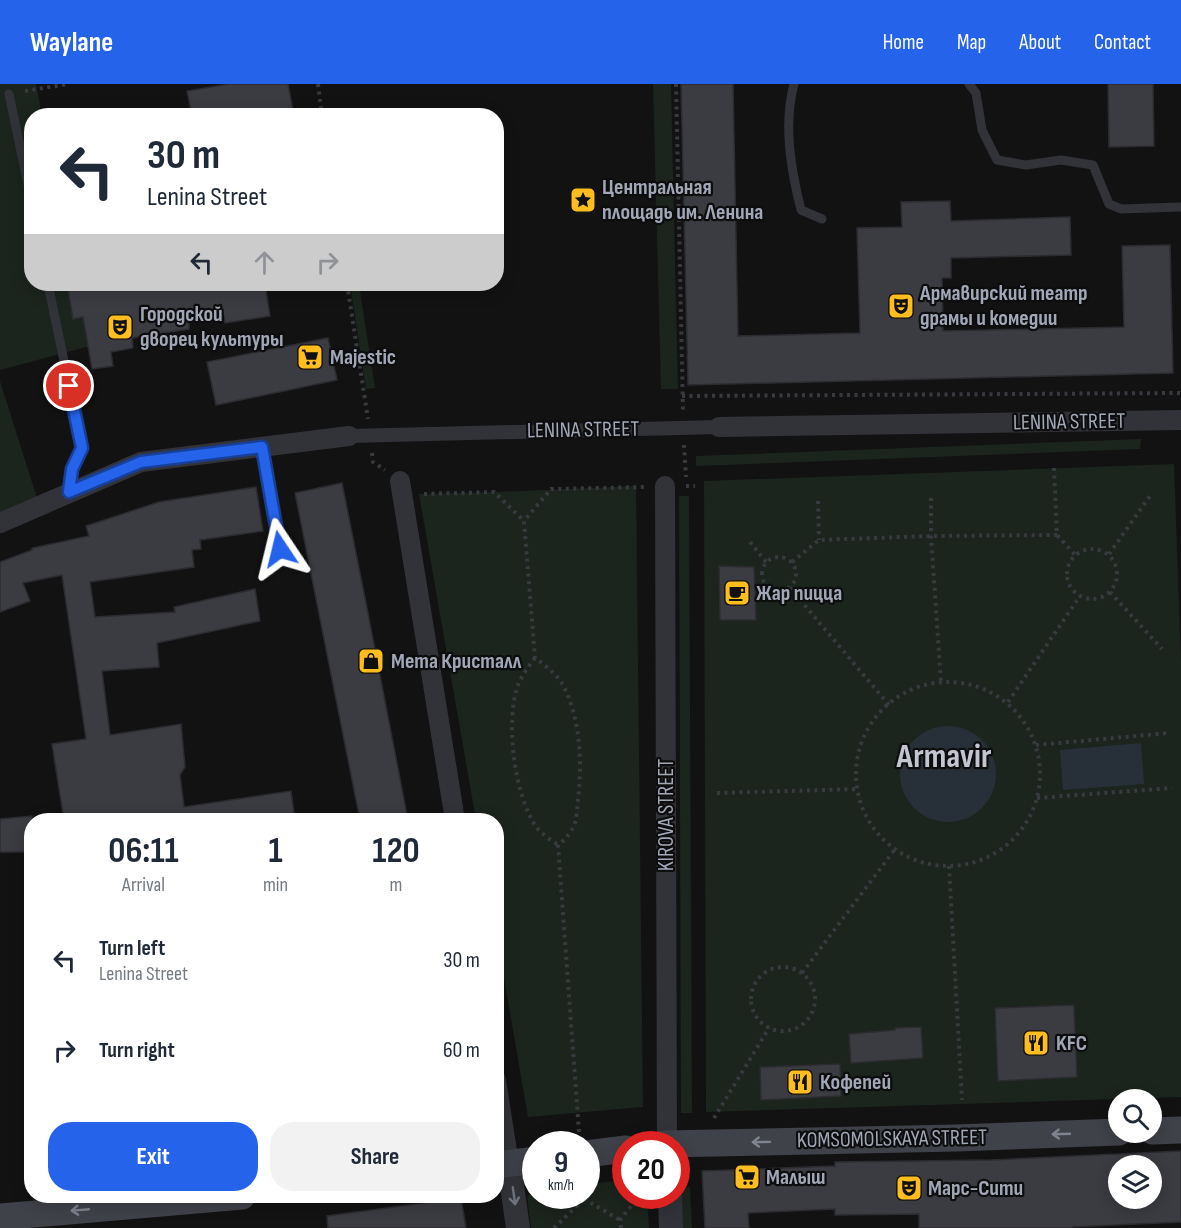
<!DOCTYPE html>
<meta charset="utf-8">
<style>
:root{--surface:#fff;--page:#f2f2f3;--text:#1f2937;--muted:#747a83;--accent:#2563eb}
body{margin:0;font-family:"Sofia Sans Condensed",sans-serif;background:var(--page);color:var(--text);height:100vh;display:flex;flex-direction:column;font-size:22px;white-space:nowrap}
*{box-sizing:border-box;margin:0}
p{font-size:20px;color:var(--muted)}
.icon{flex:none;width:33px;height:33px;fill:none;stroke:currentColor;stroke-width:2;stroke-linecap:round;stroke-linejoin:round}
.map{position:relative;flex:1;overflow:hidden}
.sheet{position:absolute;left:24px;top:729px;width:480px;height:390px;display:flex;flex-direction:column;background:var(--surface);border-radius:24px;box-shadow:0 3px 15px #0003}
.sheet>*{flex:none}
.hud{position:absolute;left:24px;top:24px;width:480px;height:183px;border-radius:24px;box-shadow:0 3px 15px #0003;background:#fff;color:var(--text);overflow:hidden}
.fabs{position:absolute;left:1108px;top:1005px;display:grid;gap:12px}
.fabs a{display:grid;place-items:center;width:54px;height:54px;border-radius:50%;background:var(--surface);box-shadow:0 3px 15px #0003;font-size:30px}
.speed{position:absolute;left:522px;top:1047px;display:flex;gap:12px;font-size:30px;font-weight:700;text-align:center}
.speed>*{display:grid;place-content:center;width:78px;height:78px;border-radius:50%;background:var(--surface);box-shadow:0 3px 15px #0003;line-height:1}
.speed small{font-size:15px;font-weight:400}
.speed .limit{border:9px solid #d22;background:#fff;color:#111}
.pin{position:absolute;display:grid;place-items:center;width:51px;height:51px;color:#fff;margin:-26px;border:3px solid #fff;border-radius:50%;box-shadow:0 2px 6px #0007}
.me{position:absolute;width:66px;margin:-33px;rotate:350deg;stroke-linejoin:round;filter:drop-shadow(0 0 4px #0008)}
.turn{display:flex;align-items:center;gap:21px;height:126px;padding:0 24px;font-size:27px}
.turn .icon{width:78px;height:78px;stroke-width:2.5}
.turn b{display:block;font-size:42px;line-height:51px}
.lanes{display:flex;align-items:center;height:57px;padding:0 24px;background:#0003;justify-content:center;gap:30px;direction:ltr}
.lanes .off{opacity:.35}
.eta{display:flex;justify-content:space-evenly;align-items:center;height:102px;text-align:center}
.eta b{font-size:36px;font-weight:700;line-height:42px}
.button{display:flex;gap:12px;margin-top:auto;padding:12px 24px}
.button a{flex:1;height:69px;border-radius:24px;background:var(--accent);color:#fff;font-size:24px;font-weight:700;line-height:69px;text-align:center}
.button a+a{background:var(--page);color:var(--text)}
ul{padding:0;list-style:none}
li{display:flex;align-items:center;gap:18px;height:90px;padding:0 24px}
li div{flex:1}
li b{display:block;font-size:22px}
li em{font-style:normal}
header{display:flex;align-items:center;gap:36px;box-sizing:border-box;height:84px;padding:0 30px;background:var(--accent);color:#fff}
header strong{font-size:28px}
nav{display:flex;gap:33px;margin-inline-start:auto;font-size:21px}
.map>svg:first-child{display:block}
.green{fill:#1b241d}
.water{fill:#273038}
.building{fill:#3b3c42;stroke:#2c2b30;stroke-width:1.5;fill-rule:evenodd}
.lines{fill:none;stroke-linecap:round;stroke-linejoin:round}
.path{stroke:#383a40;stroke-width:4;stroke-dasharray:3 4.5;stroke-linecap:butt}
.service{stroke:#323339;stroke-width:9}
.pedestrian{stroke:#323339;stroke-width:14}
.minor{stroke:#323339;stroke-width:20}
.tertiary{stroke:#323339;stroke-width:24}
.secondary{stroke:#404249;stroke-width:27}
.oneway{stroke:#7f8490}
.oneway2{stroke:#6f737e}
.route-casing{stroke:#184099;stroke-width:15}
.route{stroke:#2563eb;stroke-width:10}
.labels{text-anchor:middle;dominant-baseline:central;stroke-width:4.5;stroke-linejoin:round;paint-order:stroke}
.poi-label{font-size:22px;font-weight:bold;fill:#a1a7b6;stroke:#0d0d0e;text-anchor:start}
.street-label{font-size:22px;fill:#a1a7b6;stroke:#0d0d0e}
.town-label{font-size:34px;font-weight:bold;fill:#c3c6d1;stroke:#0d0d0e}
</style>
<header>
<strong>Waylane</strong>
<nav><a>Home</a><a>Map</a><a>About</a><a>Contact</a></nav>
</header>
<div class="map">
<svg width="1181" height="1144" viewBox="0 0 1181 1144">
<rect width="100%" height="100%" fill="#121213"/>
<!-- green -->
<path class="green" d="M0,0H36L42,31L32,32V200H77L90,262L0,286Z
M653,0H671L678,305H661Z
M350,200H359L375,304L366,305Z
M0,297L37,414L0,439Z
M1141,355L1140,365L696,382V372Z
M1174,380L1181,577V1013L706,1028L704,397Z
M636,402L643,1023L528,1033L497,854L496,736H476L419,410L494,408Z
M679,412H689L692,1029H681Z
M625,1096L626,1112H645L647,1114L649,1144H531L527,1112L535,1106L536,1112H586L587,1100Z
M679,1103H690L692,1144H681Z"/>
<!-- water -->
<path class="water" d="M900 690a48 48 0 1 1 96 0a48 48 0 1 1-96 0Z
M1141,659L1144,700L1063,706L1060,666Z"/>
<!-- building -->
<path class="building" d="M229,0H288L294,32H192L187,7Z
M681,0H733L738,252L860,249L857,144L902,143L901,118L950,117L951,137L1070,133L1071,171L951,174V194H942L943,247L1124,243L1122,162L1170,161L1173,289L688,301Z
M1108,0H1153L1154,62L1109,63Z
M67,200H265L270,232L225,239L224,232L189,238V245L132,254L133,264L111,268L113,282L92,285L83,233L73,235Z
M328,254L337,296L216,321L207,278Z
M342,399L366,519L408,736H360L295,409Z
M256,403L263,447L200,456L201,465L192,466L194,483L90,498L95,533L175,528L174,523L255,505L260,537L157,559L159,583L102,587L110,651L181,640L185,683L180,691L184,723L291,707L295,736H64L52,660L86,655L62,491L23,499L30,517L0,528V478L32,466V464L89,452L86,442L159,418Z
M719,482L754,483L756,536H720Z
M32,732V768H0V735Z
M1074,921L1077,993L998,997L995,924Z
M921,943L923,974L851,979L849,950L895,946V944Z
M840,980L841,1012L761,1016L760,983Z
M1181,1067V1138L1073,1143V1144H919V1130L835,1131V1125L748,1129L749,1144H705L702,1087L835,1082V1078L990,1076ZM1119,1082H1152V1114H1119Z
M461,1114L466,1144H328L327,1132Z"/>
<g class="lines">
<!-- path -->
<path class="path" d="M318,0L322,32
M676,0L683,326
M25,7L68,0
M347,200L368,335
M682,312L1181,309
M684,361L686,393
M372,369L373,378L385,386
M1054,384L1057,451L1075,471
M686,402H695
M424,410L494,408L524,437
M931,414V452L941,599
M818,417L819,456
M750,458L766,478
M1067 490a25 25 0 1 1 50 0a25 25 0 1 1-50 0Z
M1109,470L1152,409
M762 490a17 17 0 1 1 34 0a17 17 0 1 1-34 0Z
M792,478L819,456L931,452L1057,451
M790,504L889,621
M1110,508L1162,565
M535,574C529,582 522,591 518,601C505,637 514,712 537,744C543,751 551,756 558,761
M856 690a92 92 0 1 1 184 0a92 92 0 1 1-184 0Z
M1008,618L1080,512
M1036,661L1169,649
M717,709L858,705
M1037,714L1172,704
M949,782L962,1016
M751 915a32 32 0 1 1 64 0a32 32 0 1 1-64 0Z
M802,889L895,765
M714,1034L769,944
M579,1048L558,761C566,755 571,749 575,739C577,732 577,724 578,716C582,680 581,637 564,603C558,591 546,582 535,574L524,437L551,405L646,403
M584,1115L620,1136
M554,1144L584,1115L583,1112
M621,1144L620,1136L639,1112"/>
<!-- service -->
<path class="service" d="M794,0C783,41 791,86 801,126L822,135
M969,0L976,9L982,46L997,76L1026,81L1061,76L1093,81L1109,120L1121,125L1181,123
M9,10L32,120
M48,200L82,364L72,385L69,408
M262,363L280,465"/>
<!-- pedestrian -->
<path class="pedestrian" d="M349,352L719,343"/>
<!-- minor -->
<path class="minor" d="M719,343L1181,336
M400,397L455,736
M665,402L667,1060
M0,439L141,378L349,352
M496,996L509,1080"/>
<!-- tertiary -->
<path class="tertiary" d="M509,1080L518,1144
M670,1112L671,1144"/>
<!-- secondary -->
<path class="secondary" d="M1152,1047L1181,1046
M665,1060L956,1054L1119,1048
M586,1070L626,1065
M496,1081L536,1076
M0,1133L242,1112"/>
</g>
<!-- one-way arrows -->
<defs><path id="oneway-shaft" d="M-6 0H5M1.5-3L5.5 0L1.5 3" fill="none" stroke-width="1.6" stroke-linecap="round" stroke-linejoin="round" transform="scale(1.5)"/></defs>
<g class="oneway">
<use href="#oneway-shaft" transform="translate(1061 1050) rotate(178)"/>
<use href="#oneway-shaft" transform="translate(761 1058) rotate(179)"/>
<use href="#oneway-shaft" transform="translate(80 1126) rotate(175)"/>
</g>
<use class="oneway2" href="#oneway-shaft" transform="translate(514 1112) rotate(82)"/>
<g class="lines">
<!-- route casing -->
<g class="route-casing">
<path id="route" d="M69,302L82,364L72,385L69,408L141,378L262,363L280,465"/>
</g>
<!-- route -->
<use href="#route" class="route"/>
</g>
<!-- icons -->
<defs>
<g id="sight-square" transform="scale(1.35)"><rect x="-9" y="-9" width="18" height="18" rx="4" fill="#ffbe1e" stroke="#0d0d0e"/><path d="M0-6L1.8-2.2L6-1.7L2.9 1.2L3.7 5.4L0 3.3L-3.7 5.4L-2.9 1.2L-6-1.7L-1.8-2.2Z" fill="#111"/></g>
<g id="theatre-square" transform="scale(1.35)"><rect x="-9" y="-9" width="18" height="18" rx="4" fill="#ffbe1e" stroke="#0d0d0e"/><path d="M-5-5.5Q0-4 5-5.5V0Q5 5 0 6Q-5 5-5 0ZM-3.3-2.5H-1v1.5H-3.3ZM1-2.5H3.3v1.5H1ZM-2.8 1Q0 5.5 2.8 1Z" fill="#111"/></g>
<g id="supermarket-square" transform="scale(1.35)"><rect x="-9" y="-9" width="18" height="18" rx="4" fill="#ffbe1e" stroke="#0d0d0e"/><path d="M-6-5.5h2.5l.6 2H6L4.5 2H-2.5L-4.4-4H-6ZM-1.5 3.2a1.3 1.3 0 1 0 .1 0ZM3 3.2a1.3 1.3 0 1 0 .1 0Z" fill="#111"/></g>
<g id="cafe-square" transform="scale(1.35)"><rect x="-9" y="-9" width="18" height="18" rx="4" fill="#ffbe1e" stroke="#0d0d0e"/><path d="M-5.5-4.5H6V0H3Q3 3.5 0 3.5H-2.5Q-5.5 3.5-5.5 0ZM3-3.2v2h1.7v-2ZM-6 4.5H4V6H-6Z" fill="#111"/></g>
<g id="shop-square" transform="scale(1.35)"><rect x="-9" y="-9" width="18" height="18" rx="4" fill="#ffbe1e" stroke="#0d0d0e"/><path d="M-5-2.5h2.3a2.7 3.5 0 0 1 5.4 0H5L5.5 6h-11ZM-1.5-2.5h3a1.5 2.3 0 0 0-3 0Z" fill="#111"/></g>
<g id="restaurant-square" transform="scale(1.35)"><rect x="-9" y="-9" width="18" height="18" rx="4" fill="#ffbe1e" stroke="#0d0d0e"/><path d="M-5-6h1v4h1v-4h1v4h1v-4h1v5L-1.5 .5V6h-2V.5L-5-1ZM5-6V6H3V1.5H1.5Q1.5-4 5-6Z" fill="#111"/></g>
</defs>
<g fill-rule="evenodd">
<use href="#sight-square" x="583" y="116"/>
<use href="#theatre-square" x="901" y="222"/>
<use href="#theatre-square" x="120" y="243"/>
<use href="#supermarket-square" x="310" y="273"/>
<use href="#cafe-square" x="737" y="509"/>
<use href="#shop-square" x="371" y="577"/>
<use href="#restaurant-square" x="1036" y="959"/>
<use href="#restaurant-square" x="800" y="998"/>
<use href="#supermarket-square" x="747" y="1093"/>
<use href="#theatre-square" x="909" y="1104"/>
</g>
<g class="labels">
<!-- poi labels -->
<g class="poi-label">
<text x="602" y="103">Центральная<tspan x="602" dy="25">площадь им. Ленина</tspan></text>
<text x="920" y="209">Армавирский театр<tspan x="920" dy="25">драмы и комедии</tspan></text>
<text x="140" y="230">Городской<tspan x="140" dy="25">дворец культуры</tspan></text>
<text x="330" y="273">Majestic</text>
<text x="756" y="509">Жар пицца</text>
<text x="391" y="577">Мета Кристалл</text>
<text x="1056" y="959">KFC</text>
<text x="820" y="998">Кофепей</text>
<text x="766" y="1093">Малыш</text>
<text x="928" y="1104">Марс-Сити</text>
</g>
<!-- street labels -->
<g class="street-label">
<text transform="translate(1069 338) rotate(-1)">LENINA STREET</text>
<text transform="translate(583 346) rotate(-1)">LENINA STREET</text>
<text transform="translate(666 731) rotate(-90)">KIROVA STREET</text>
<text transform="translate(892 1055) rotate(-1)">KOMSOMOLSKAYA STREET</text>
</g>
<!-- town labels -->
<g class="town-label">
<text x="944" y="672">Armavir</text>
</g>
</g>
</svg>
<div class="fabs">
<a><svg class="icon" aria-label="search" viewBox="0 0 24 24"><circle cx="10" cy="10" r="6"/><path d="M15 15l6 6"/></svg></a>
<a><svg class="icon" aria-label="layers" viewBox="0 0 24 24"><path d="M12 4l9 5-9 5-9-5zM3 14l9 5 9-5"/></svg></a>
</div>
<div class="speed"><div>9<small>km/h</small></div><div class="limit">20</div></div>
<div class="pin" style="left:69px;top:302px;background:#d93025"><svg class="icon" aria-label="arrive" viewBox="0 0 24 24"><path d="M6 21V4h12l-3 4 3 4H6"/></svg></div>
<svg class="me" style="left:280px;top:465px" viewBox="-20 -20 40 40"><path d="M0-17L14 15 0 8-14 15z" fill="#2563eb" stroke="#fff" stroke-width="4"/></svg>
<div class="hud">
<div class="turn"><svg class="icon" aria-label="left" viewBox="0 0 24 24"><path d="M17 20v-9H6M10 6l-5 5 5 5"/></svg><div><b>30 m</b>Lenina Street</div></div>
<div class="lanes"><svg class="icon" aria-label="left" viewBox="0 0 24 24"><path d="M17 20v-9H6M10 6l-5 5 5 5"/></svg><svg class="icon off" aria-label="ahead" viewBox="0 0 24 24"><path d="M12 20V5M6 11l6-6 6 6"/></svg><svg class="icon off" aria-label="right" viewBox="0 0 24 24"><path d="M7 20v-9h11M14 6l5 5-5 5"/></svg></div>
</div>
<section class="sheet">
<div class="eta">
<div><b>06:11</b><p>Arrival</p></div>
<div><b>1</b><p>min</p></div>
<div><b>120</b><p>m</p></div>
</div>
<ul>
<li><svg class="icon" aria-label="left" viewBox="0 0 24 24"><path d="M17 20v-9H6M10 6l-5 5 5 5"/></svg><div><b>Turn left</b><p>Lenina Street</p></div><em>30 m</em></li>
<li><svg class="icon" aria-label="right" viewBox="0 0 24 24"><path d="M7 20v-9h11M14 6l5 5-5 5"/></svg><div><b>Turn right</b></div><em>60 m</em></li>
</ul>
<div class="button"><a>Exit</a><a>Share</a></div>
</section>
</div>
